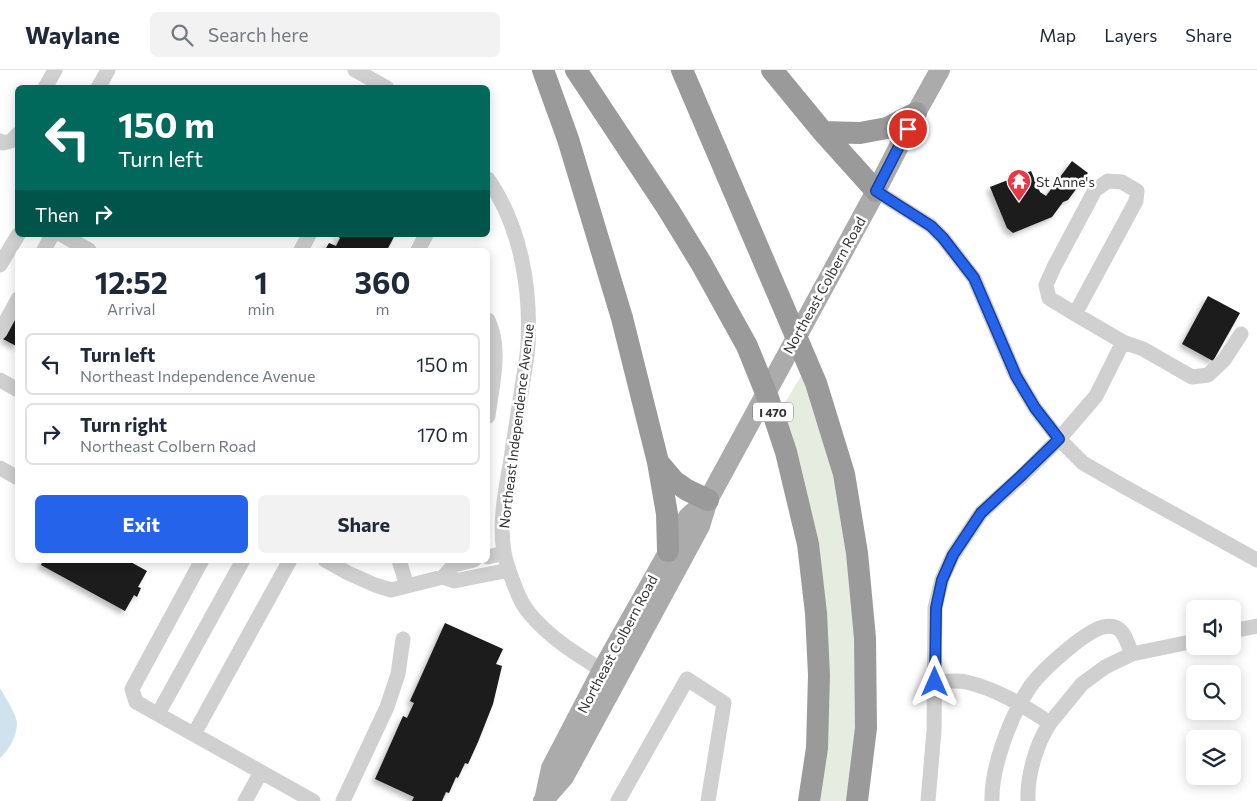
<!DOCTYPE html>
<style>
:root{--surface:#fff;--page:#f2f2f3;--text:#1f2937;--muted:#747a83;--line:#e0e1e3;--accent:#2563eb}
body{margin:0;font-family:Commissioner,sans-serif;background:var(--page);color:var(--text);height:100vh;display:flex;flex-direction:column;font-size:19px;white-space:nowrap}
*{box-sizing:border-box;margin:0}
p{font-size:16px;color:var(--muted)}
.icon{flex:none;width:28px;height:28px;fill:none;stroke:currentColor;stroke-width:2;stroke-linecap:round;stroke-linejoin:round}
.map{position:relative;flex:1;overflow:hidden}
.side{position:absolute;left:15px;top:178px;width:475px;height:315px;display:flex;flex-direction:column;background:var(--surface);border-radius:8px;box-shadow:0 2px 12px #0003}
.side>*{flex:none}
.top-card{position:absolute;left:15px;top:15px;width:475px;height:152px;border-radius:8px;box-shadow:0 2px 12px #0003;background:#00695c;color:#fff;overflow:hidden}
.fabs{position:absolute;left:1186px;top:530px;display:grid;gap:10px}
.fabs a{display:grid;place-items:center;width:55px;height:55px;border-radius:8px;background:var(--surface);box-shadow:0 2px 12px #0003;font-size:25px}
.pin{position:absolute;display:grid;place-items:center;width:42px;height:42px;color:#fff;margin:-21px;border:2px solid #fff;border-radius:50%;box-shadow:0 1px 5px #0007}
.me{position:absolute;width:55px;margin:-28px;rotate:0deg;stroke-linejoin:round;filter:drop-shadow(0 0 4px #0008)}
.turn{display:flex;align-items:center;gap:18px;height:105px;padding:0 20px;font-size:22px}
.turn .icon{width:65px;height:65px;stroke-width:2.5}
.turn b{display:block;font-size:35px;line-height:42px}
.then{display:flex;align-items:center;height:48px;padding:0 20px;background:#0003;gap:10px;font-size:19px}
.eta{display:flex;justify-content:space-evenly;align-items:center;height:85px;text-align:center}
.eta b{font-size:30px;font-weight:700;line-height:35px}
.primary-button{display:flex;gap:10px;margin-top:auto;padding:10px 20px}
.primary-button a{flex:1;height:58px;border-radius:8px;background:var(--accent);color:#fff;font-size:20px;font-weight:700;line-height:58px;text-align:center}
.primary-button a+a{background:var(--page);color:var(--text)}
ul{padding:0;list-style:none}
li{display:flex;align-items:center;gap:15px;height:62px;margin:0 10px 8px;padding:0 10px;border:2px solid var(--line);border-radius:8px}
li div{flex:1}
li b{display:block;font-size:19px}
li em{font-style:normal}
header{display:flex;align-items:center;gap:30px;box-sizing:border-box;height:70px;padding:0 25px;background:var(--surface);border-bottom:1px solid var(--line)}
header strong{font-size:24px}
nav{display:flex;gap:28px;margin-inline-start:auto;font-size:18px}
.search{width:350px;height:45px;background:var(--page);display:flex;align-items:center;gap:12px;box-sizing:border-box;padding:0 18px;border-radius:8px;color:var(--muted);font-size:19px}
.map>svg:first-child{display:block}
.green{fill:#e6ecdf}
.water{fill:#cfe2ee}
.building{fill:#1a1a1a;filter:url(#shadow)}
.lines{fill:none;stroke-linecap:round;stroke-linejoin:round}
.minor{stroke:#d0d0d0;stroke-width:15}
.major{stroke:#ababab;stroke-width:20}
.highway{stroke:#9a9a9a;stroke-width:22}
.route-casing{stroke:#184099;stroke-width:12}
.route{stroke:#2563eb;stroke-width:9}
.labels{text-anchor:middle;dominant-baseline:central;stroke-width:5;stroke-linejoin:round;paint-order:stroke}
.shield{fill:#fff;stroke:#707070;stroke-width:1}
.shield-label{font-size:12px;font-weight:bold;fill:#333}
.poi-label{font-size:14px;fill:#333;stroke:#fff;text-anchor:start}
.street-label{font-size:14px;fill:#333;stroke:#fff}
</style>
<header>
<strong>Waylane</strong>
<div class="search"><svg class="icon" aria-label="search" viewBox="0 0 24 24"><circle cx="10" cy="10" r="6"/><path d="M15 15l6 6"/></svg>Search here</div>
<nav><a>Map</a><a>Layers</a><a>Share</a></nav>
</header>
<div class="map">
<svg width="1257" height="731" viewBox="0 0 1257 731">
<defs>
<filter id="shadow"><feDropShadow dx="-3.5" dy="3.5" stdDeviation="2.5" flood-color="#0004"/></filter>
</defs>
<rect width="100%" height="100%" fill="#fff"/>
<!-- green -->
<path class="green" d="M803,303L839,427L851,490L860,618L850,731H817L828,628L781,339Z"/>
<!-- water -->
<path class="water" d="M0,618C5,627 16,643 17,653C17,666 9,680 0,688Z"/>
<!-- building -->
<path class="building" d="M1072,91L1088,103L1068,130L1063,132L1052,147L1013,163L1007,158L990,117L1031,101L1040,122L1046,126Z
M335,165H395L387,180L384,179V180H325L329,173L336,176L340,168Z
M1208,226L1240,243L1213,291L1182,274Z
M18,243V277L3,269Z
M43,490H127L147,501L138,517L141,518L137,527L134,525L125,541L41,495Z
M445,553L503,579L496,594L502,596L493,634L478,672L468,694L465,693L458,708L456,707L449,723L446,722L442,731H412L414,727L375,709L403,646L407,648L414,633L410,631Z"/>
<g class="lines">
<!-- minor -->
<path class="minor" d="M355,0L387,18
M45,18L55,0
M98,18L108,0
M0,71L3,73L11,71L18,64
M488,109C521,157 531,218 528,275C527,289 524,303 522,317C518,343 514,369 510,395C505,423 499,454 504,482C506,493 510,504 514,514C518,525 523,536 530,544C550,568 576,584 602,600
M876,121L931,156L943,168L974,208L1016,306L1035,338L1059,369L1083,393L1123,416L1257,490
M62,165L89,180
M44,180L52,165
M301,180L309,165
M418,180L426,165
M0,195L18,165
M1075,244L1136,131L1137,121L1122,112L1108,111L1095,120L1054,197L1046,215L1049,228L1075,244L1123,272
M488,250C502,279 492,315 488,346
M0,262L18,229
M0,310L18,320
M0,398L18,408
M488,487L504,483
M202,490L132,619L136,632L313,731
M325,490L348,503L375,515L391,520L443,507L454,511L509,500
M399,490L407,516
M443,507L454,495L474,490
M1232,561L1257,556
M1132,584L1195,571
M935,611C945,612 956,610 966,612C997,619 1024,636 1050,653
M158,644L243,490
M194,664L290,490
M245,731L261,702
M343,731L387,637L398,604L403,569
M618,731L687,609L724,633L708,731
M928,731L934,661L935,538L942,509L953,485L981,443L1023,405L1059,369L1096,326L1123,272L1143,279L1192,307L1208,305L1224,290L1241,264
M992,731C991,698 1010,648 1028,620C1038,603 1084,562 1103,557C1108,556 1113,556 1117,558C1126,563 1128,576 1132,584L1105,597L1082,614L1050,653C1036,674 1027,706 1028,731"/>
<!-- major -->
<path class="major" d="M545,726L551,698L602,600L688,447L707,430
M543,731L564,707L700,456L708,430L876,121L916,43L940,0"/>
<!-- highway -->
<path class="highway" d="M543,0L568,69L622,248L658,392L667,444L668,481
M576,0L668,139L701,193L747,276L768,328L786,382L808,474L816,543L819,605L817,678L809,731
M682,0L816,313L844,404L857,483L865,568L866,658L857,731
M772,0L823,62L876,121
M823,62L860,63L887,58L916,43
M658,392L674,411L687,420L708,430"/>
</g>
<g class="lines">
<!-- route casing -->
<g class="route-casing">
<path id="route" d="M908,59L876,121L931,156L943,168L974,208L1016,306L1035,338L1059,369L1023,404L981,443L953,485L942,510L936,538L935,612"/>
</g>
<!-- route -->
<use href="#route" class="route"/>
</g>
<!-- icons -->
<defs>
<g id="temple-pin" transform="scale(1.25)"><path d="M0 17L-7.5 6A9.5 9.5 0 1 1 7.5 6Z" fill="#e63946" stroke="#fff"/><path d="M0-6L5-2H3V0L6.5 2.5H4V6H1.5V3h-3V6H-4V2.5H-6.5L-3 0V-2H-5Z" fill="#fff"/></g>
</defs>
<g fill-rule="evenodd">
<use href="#temple-pin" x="1019" y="111"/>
</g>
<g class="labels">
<!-- shield labels -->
<rect class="shield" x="753" y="332.5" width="40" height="19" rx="4"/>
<g class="shield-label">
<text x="773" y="342">I 470</text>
</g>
<!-- poi labels -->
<g class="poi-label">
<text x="1036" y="111">St Anne's</text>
</g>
<!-- street labels -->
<g class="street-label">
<text transform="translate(824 215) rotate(-61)">Northeast Colbern Road</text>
<text transform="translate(516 356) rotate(-83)">Northeast Independence Avenue</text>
<text transform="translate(617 574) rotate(-62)">Northeast Colbern Road</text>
</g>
</g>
</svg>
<div class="fabs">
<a><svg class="icon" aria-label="sound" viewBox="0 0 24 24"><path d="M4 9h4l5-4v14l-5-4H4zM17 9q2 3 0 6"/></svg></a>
<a><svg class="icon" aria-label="search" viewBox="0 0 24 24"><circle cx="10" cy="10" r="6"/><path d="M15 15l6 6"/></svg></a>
<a><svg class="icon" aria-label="layers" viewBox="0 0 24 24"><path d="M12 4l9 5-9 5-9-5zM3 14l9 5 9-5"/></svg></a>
</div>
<div class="pin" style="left:908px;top:59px;background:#d93025"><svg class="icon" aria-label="arrive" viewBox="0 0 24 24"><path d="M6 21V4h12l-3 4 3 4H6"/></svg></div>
<svg class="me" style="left:935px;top:612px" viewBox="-20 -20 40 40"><path d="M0-17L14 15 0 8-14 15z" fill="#2563eb" stroke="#fff" stroke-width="4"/></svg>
<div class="top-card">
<div class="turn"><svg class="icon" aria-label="left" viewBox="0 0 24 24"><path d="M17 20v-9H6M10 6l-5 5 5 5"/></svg><div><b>150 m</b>Turn left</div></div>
<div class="then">Then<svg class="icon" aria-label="right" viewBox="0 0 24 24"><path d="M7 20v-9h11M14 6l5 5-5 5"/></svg></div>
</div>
<section class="side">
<div class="eta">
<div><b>12:52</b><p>Arrival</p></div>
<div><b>1</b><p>min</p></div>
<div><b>360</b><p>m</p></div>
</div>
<ul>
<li><svg class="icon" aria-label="left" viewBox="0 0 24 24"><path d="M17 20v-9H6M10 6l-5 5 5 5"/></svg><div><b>Turn left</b><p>Northeast Independence Avenue</p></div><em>150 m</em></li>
<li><svg class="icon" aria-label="right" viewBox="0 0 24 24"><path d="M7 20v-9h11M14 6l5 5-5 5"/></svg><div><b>Turn right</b><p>Northeast Colbern Road</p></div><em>170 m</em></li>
</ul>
<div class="primary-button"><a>Exit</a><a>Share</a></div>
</section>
</div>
